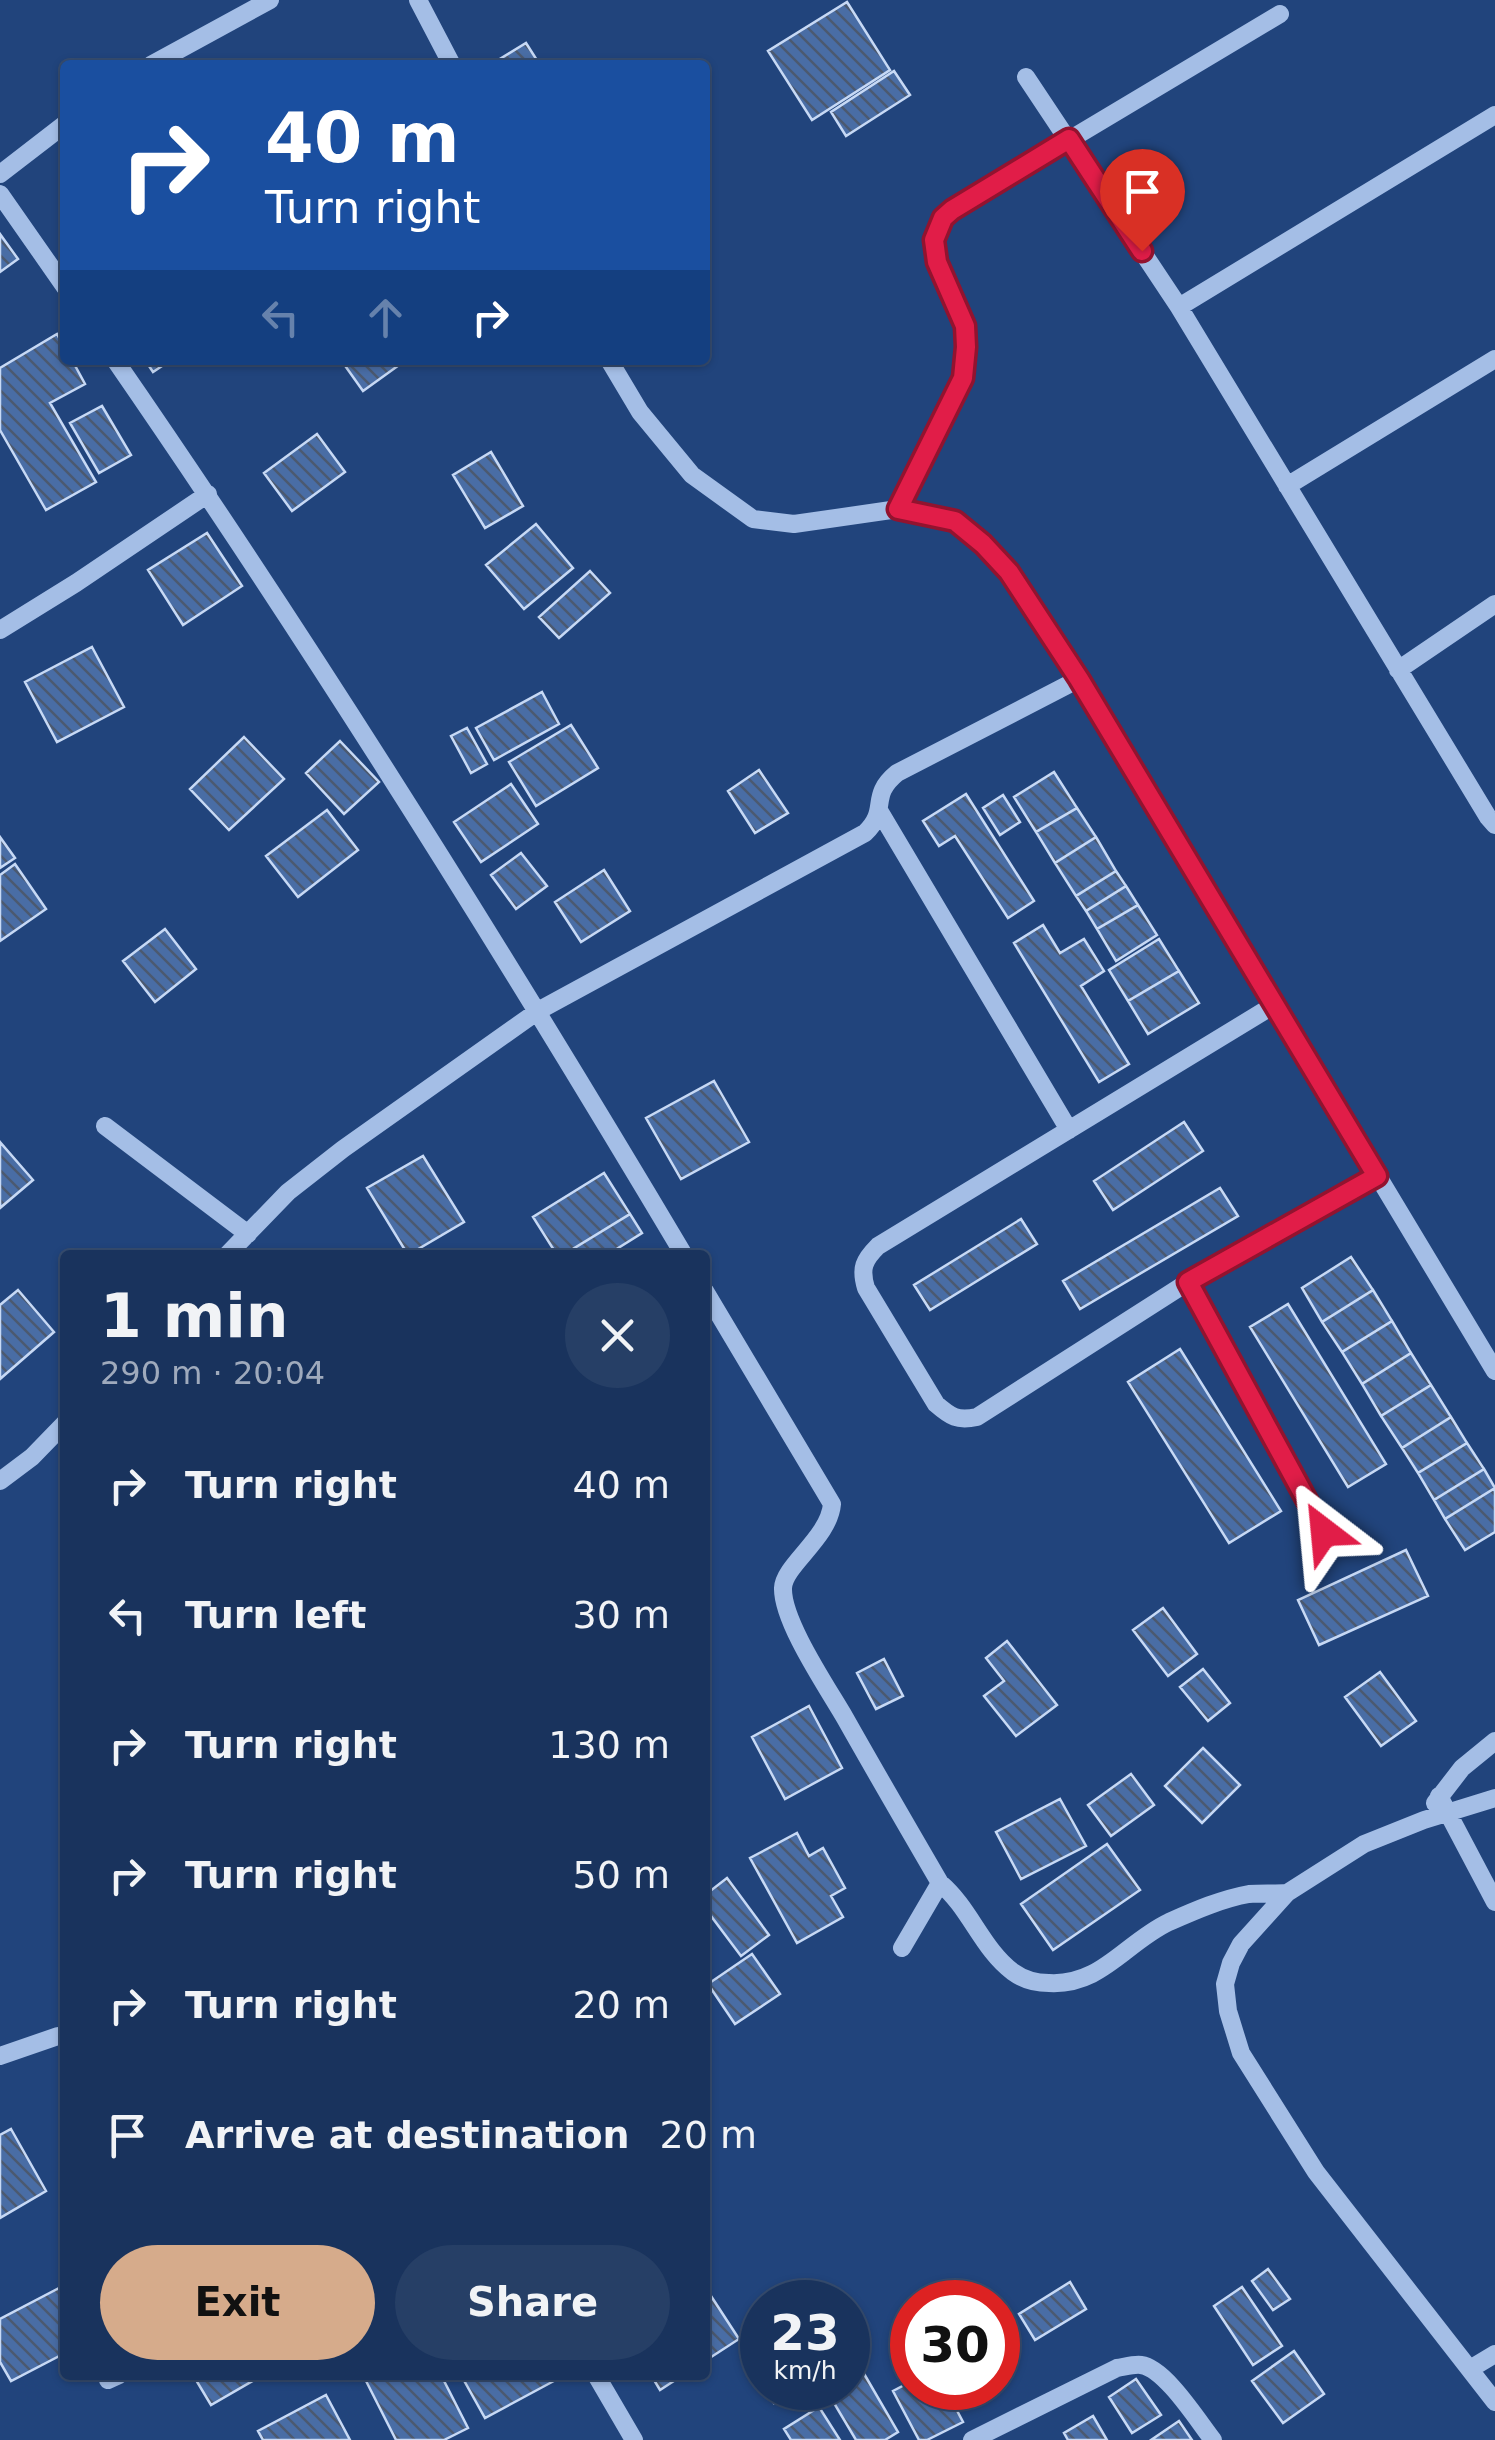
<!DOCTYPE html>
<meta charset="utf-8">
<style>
:root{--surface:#19335d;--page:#263f66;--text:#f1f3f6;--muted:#9faabc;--line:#374e72;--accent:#d6ab8b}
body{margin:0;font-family:"DejaVu Sans",sans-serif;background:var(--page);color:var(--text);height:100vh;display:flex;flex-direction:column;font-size:38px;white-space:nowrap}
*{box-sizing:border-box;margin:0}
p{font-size:32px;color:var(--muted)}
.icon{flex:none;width:55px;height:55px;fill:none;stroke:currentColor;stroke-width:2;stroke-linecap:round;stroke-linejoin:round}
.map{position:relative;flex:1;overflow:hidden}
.side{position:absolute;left:60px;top:1250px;width:650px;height:1130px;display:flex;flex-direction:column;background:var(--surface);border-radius:10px;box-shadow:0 2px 8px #0004,0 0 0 2px var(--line)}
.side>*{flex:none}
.hud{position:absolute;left:60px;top:60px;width:650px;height:305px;border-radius:10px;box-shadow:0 2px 8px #0004,0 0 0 2px var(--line);background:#1a4fa0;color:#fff;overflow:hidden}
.speed{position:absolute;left:740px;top:2280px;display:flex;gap:20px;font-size:50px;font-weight:700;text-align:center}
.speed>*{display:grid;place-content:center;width:130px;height:130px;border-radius:50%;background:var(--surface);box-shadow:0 2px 8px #0004,0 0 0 2px var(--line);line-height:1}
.speed small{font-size:25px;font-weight:400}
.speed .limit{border:15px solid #d22;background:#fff;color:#111}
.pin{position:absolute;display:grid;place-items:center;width:85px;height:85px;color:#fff;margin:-102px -42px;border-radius:50% 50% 50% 0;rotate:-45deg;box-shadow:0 0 10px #0007}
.pin .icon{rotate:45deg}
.me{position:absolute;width:110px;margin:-55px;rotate:331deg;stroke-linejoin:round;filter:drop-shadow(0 0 8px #0008)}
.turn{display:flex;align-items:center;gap:35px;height:210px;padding:0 40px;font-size:45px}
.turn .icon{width:130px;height:130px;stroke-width:2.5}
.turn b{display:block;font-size:70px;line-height:85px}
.lanes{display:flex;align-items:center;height:95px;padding:0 40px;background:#0003;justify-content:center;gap:50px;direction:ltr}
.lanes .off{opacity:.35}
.round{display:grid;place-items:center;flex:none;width:105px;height:105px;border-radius:52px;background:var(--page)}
.overview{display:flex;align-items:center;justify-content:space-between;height:170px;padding:0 40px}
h1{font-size:60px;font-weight:800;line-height:75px}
.button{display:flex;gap:20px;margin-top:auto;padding:20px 40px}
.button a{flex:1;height:115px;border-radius:60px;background:var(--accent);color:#111;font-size:40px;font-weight:800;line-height:115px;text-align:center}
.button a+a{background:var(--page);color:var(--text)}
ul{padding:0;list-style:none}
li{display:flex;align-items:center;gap:30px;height:130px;padding:0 40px}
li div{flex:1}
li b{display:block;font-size:38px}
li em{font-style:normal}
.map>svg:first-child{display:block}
.building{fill:url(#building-back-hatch);stroke:#c7d9f5;stroke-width:2.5}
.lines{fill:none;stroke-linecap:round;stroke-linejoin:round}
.minor{stroke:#a4bee6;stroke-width:18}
.route-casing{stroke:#92132f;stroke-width:25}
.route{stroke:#e11d48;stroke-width:18}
</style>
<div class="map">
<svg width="1495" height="2440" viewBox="0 0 1495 2440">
<defs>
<pattern id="building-back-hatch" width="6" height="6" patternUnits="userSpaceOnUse" patternTransform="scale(2.5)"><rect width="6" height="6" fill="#496da5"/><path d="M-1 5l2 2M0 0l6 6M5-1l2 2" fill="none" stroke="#4b5970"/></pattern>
</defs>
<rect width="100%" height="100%" fill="#21447c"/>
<!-- building -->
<path class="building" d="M847,2L890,70L812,120L768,51Z
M526,43L540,65H490Z
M894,71L910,95L846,136L831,112Z
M0,234L18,259L0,272Z
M57,334L65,349V360H72L85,384L50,403L96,482L46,510L0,430V368Z
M145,360H171L153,372Z
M341,360H406L363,391Z
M102,406L131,455L99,473L70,423Z
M317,434L345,472L292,511L264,473Z
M491,452L523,506L485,528L453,475Z
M536,524L573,568L524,609L486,565Z
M207,533L242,586L183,625L148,570Z
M590,571L610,593L559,638L539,617Z
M92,647L124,707L57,742L25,682Z
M542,692L559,724L494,760L476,728Z
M571,725L598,768L536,806L509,762Z
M467,728L487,764L471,773L451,736Z
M244,737L284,779L229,830L190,789Z
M340,741L379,782L344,814L306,773Z
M759,770L788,813L755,833L728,791Z
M1054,772L1077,808L1036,832L1014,797Z
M511,784L538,824L481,862L454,822Z
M966,794L1034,901L1008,918L955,836L939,846L923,821Z
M1003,795L1020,822L1000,835L983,808Z
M1077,808L1096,837L1055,863L1036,832Z
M327,810L358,850L298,897L266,856Z
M0,837L15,858L0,868Z
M1096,837L1116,871L1076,896L1055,863Z
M521,853L547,886L516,909L491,875Z
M15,864L46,909L0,941V875Z
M604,870L630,911L581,942L555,902Z
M1116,871L1126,886L1086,911L1076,896Z
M1126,886L1138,905L1097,929L1086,911Z
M1138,905L1157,935L1116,961L1097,929Z
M1043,925L1060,953L1084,939L1104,971L1081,986L1129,1064L1099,1082L1014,943Z
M165,929L196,969L155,1002L123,961Z
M1159,939L1179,971L1128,1001L1109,970Z
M1179,971L1199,1003L1148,1034L1128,1001Z
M714,1081L749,1142L681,1179L646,1118Z
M1184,1122L1203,1151L1113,1210L1094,1181Z
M0,1142L33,1180L0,1208Z
M423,1156L464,1222L408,1255L367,1188Z
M604,1173L630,1214L563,1255H557L533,1217Z
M1220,1188L1238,1216L1080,1309L1063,1281Z
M630,1214L642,1233L607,1255H563Z
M1021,1219L1037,1244L930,1310L914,1285Z
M1351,1257L1373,1290L1322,1322L1302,1288Z
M18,1290L54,1332L0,1379V1305Z
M1373,1290L1392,1321L1342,1352L1322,1322Z
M1288,1304L1386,1464L1348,1487L1250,1327Z
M1392,1321L1411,1353L1362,1384L1342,1352Z
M1180,1349L1281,1511L1229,1543L1128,1382Z
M1411,1353L1431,1385L1381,1416L1362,1384Z
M1431,1385L1451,1417L1402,1448L1381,1416Z
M1451,1417L1467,1443L1418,1473L1402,1448Z
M1467,1443L1484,1469L1434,1500L1418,1473Z
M1484,1469L1495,1488L1445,1519L1434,1500Z
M1495,1488V1532L1465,1550L1445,1519Z
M1406,1550L1428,1596L1319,1645L1298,1600Z
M1163,1608L1197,1654L1168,1676L1133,1630Z
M1007,1641L1057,1705L1016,1736L984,1696L1004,1681L986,1658Z
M884,1659L903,1696L876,1709L857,1673Z
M1203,1669L1230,1703L1208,1721L1180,1687Z
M1380,1672L1416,1721L1381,1746L1345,1697Z
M809,1706L842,1768L785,1799L752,1737Z
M1203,1748L1240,1785L1202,1823L1165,1786Z
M1131,1774L1154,1805L1111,1836L1088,1805Z
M1060,1799L1086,1846L1021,1879L996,1832Z
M797,1833L809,1856L823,1848L845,1888L831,1896L843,1917L797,1943L750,1858Z
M1107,1844L1140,1890L1053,1950L1021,1904Z
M727,1878L769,1935L741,1956L705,1908V1895Z
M752,1954L780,1994L735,2024L708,1984Z
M11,2129L46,2191L0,2218V2135Z
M1268,2269L1290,2299L1273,2310L1252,2281Z
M1070,2282L1086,2309L1035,2340L1019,2314Z
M63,2286L65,2290V2353L11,2381L0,2362V2319Z
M1242,2287L1282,2346L1253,2365L1214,2306Z
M711,2296L739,2339L705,2361V2299Z
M1294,2351L1324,2394L1283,2423L1252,2381Z
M863,2372L898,2432L885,2440H856L828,2393L837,2388H848V2381Z
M193,2375H263L211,2405Z
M369,2375H441L468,2428L444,2440H396L364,2377Z
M461,2375H565L485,2418Z
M651,2375H683L660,2390Z
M1136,2379L1161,2415L1132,2433L1109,2397Z
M912,2381V2388H945L963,2422L927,2440H919L893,2391Z
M765,2388H799L774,2403Z
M326,2395L350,2440H263L258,2431Z
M819,2407L840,2440H791L784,2429Z
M1093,2416L1107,2440H1068L1064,2433Z
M1179,2421L1192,2440H1151Z"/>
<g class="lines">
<!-- minor -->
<path class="minor" d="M418,0L452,65
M151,65L270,0
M1026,77L1179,307L1488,817L1495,825
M0,174L65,124
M0,194L65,287
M1179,307L1495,115
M115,360C316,651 503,951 684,1255
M609,360L640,412L692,475L753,519L794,524L898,509L955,521L983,544L1009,572L1079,679L1495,1371
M1287,486L1495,359
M898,509L963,378L965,326L937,262L934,240L943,219L952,210L1280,14
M0,630L76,583L208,494
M1398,670L1495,604
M880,812L1069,1130
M1274,1005L878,1246C864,1260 860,1268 866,1288L936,1404C951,1417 957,1421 977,1417L1188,1282L1377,1176
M105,1126L248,1234
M227,1255L288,1192L343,1149L538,1011L865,833C890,809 868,797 897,773L1079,679
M1188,1282L1324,1532
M705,1291L832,1504C829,1538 784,1565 783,1588C782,1621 827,1687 845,1718C876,1773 908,1828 940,1883
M0,1481L32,1457L65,1423
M1439,1796L1495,1902
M1495,1798L1424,1820L1364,1844L1287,1893L1241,1944L1231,1963L1225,1984L1228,2011L1241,2053L1316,2172L1495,2402
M1435,1803L1462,1768L1495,1741
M902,1948L940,1883C970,1908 982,1949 1013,1972C1024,1980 1035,1983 1049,1983C1101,1986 1125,1943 1169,1922C1194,1911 1221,1899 1249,1894C1261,1893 1274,1894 1287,1893
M0,2056L58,2036
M1470,2369L1495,2354
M596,2375L634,2440
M108,2380L119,2375
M972,2440L1117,2368C1124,2367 1134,2364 1141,2365C1165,2368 1198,2421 1213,2440"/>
</g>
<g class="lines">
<!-- route casing -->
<g class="route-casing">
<path id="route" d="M1142,251L1069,139L952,210L943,218L934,240L937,262L965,326L966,347L963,378L898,509L955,521L983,544L1009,572L1079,679L1377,1176L1188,1282L1324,1532"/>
</g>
<!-- route -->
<use href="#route" class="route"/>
</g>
</svg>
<div class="speed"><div>23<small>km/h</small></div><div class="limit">30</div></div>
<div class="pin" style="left:1142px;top:251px;background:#d93025"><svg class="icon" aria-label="arrive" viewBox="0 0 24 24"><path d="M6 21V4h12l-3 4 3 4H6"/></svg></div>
<svg class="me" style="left:1324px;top:1532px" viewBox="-20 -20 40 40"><path d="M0-17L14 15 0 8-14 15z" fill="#e11d48" stroke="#fff" stroke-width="4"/></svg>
<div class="hud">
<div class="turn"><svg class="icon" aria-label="right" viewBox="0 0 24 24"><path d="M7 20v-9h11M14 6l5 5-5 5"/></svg><div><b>40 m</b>Turn right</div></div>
<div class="lanes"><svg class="icon off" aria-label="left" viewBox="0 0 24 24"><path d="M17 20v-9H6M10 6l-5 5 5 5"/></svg><svg class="icon off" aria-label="ahead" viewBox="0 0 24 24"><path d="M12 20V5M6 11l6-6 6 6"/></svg><svg class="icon" aria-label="right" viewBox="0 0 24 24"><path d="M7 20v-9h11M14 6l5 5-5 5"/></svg></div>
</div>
<section class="side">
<div class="overview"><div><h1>1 min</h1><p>290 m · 20:04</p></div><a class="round"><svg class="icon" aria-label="close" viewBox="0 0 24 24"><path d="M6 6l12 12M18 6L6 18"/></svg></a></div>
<ul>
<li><svg class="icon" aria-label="right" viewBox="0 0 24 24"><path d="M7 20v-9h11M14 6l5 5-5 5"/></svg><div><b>Turn right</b></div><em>40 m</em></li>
<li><svg class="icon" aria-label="left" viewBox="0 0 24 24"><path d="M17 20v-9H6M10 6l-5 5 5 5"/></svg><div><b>Turn left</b></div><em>30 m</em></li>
<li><svg class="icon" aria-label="right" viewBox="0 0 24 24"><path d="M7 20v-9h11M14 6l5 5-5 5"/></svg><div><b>Turn right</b></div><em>130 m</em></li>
<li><svg class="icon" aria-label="right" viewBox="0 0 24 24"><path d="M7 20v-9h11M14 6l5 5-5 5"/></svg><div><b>Turn right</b></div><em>50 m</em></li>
<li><svg class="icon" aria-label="right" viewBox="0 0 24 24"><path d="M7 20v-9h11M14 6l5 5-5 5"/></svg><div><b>Turn right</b></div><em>20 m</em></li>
<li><svg class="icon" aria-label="arrive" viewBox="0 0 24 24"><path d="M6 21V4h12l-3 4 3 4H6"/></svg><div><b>Arrive at destination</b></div><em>20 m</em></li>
</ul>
<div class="button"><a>Exit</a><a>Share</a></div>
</section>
</div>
